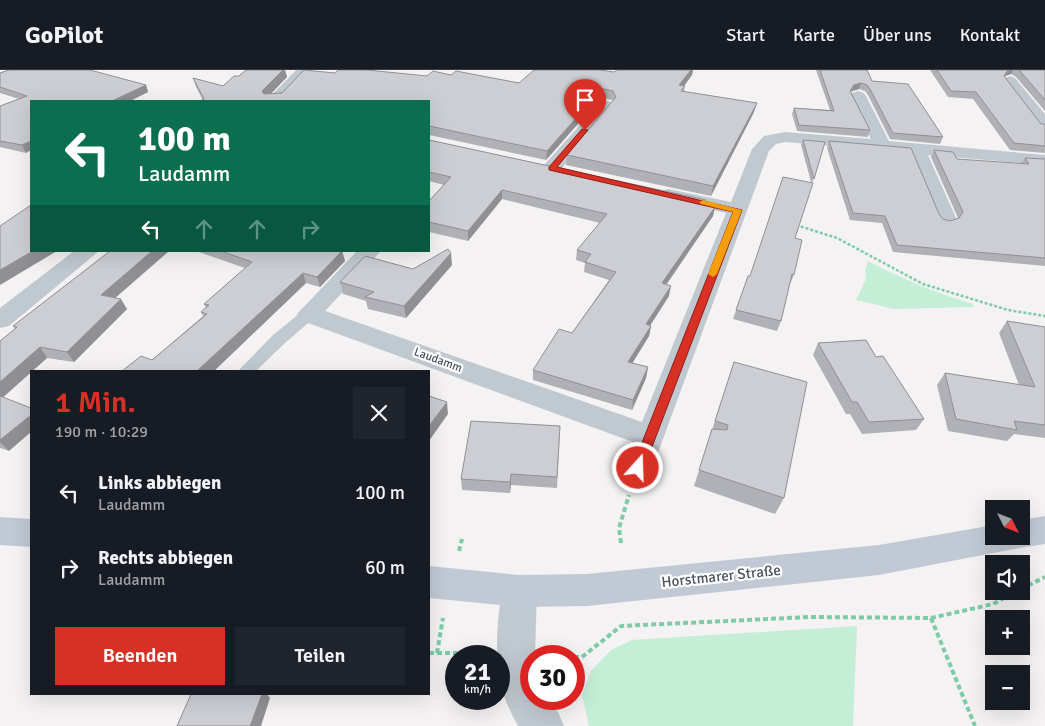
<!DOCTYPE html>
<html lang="de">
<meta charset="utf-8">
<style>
:root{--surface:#171b24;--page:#20242c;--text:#f1f3f6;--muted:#9ea1a6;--line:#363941;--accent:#d93025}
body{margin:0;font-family:Signika,sans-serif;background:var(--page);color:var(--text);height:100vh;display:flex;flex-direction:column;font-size:19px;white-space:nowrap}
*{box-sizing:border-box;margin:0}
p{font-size:16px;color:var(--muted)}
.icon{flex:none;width:28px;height:28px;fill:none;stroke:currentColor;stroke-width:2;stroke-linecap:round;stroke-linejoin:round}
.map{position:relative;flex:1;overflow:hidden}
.sheet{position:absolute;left:30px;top:300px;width:400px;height:325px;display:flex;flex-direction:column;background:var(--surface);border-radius:0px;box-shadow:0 5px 20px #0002}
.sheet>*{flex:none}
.guide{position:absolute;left:30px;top:30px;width:400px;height:152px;border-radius:0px;box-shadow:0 5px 20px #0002;background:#0b6e4f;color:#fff;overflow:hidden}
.needle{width:32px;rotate:132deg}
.controls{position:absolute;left:985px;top:430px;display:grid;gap:10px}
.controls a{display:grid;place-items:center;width:45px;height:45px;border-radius:0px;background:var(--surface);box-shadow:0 5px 20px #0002;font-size:25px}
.speed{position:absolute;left:445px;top:575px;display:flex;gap:10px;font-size:25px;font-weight:700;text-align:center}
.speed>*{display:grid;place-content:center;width:65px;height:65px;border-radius:50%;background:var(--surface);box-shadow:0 5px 20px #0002;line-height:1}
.speed small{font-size:12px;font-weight:400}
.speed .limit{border:8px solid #d22;background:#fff;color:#111}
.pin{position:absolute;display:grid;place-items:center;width:42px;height:42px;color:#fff;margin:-51px -21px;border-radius:50% 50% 50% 0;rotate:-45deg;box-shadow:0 0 5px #0007}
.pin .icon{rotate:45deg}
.me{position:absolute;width:55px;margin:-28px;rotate:20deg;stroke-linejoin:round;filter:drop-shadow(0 0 4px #0008)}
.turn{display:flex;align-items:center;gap:18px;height:105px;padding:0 25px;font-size:22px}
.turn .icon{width:65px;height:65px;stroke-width:2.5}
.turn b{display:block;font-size:35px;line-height:42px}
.lanes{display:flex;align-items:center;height:48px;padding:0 25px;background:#0003;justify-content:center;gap:25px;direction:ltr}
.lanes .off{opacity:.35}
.round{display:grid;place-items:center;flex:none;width:52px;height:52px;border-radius:0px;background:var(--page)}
.headline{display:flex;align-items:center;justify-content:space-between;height:85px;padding:0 25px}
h1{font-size:30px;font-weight:600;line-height:38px;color:var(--accent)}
.cta{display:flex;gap:10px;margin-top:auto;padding:10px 25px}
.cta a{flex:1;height:58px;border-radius:0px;background:var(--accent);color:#fff;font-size:20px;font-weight:600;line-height:58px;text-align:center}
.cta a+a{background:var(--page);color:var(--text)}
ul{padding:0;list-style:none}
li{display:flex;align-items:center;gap:15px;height:75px;padding:0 25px}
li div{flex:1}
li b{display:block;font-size:19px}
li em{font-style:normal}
header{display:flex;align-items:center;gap:30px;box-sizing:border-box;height:70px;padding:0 25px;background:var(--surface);border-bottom:1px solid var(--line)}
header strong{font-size:24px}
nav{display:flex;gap:28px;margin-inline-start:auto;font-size:18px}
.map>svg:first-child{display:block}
.green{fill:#c5eed7}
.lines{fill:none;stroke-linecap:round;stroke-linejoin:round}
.path-far1{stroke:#7ecba9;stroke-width:2.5;stroke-dasharray:3 2;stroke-linecap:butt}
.path{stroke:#7ecba9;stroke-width:4;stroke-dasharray:5 3;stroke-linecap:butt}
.service{fill:#c1c9d0;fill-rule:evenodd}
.minor{fill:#c1c9d0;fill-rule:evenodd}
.secondary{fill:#c1c9d4;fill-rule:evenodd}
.wall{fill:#b0b1b6}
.shaded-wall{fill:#909094}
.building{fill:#cdced4;stroke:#909094}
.route{fill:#d93025;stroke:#8d1f18}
.slow{fill:#f59e0b}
.labels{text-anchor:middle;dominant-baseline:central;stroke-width:4.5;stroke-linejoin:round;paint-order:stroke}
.street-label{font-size:12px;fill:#4b545f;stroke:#fff}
.near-street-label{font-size:15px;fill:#4b545f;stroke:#fff}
</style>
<header>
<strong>GoPilot</strong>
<nav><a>Start</a><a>Karte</a><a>Über uns</a><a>Kontakt</a></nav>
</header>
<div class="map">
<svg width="1045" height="656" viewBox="0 0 1045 656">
<rect width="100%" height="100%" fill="#f4f2f2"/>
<!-- green -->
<path class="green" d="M868,191C902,209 936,223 973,234V237L894,239L856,230L866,209L865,201Z
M857,556L853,656H589L582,625L591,601L611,580L632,570Z"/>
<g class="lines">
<!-- path-far1 -->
<path class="path-far1" d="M796,155L837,168L923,214L1008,240L1045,246"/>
<!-- path -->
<path class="path" d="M621,473L619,458L629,425
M459,481L462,469
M1021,519L1045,507
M931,548L975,656
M429,583H481
M437,583L443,548
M552,585L568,586
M574,587H582L621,556L810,547L931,548L993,534L1017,521"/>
<!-- service -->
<path class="service" d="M309,239L314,240L317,244L314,248L285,273L256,301H238L273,265L304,240Z"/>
<!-- minor -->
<path class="minor" d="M296,0H311L283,31H266Z
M1010,6L1015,8L1045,44V60L1039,59L1002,11L1005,8Z
M858,21L864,23L866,26L889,71L1045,85V95L928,85L957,150L954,154L947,156L940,154L937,150L909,83L785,72L776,74L769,81L649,407L638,410L627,407L623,398L633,372L300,250L297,244L357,181H381L325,241L642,352L726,143L661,129L658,125L661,121L668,119L731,132L752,79L764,66L785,62L871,69L850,26L852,23Z
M581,26L612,32L614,35L559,102L552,104L545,102L543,98L545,94L595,38L575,34L573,31L575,28Z
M74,181H99L9,256L0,258V238Z
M519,505L531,509L537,521L535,586H531V629H546L558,642L564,656H518C510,642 504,628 500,613C495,588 496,533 507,509Z"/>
<!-- secondary -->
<path class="secondary" d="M1045,446V474L1019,478L879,505L587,536L519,537L429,528V496L519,505L587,504L879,475L994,455V466H1021V450Z
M0,447L31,449V477L0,475Z"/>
</g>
<!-- wall -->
<path class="wall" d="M246,0H285L287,7L270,24L282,23L335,3L427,6L451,5L519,13L614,2L617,0H693L692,5L684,16H685L684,22L754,42L711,126L566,95L567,85L613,31L612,30L599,27L584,25L576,27L592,30L591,39L546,90L429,65V66V31L203,30L196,17L193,8L223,16L239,6Z
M816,0H867L872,11L943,67L940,74L890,69L868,25L865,21L859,19L851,22L870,60L868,67L797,61L792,44L794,38L830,40Z
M930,0H1045V41L1016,7L1011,4L1004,7L1041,54H1045V83L1010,80L973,29L948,27Z
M0,3L146,15L148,22L130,31H31L26,83L0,77V36L19,29L0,23Z
M429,70L706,130L705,135L715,137L713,146L667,214L669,226L650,255L651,256L649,266L632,293L648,297L646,308L632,340L533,310V300L572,263L609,210L584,202L585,193L576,190L577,180L600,153L502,129L468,171L429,162V131L444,115L429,111Z
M803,70L825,72L795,168L794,205L790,214L781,251L777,261L733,249L748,206H750L811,112L801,75Z
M829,71L939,144L943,149L950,151L958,148L931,87L934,80L957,89L1021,94L1025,88L1045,89V196L893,182L882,153L850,150L827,78Z
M110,181H169L115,228L127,239L74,292L47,288L3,327L9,381L0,378V271L15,259L13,256Z
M196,181H342L345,191L320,217L306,213L214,301H122L152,290L203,246L201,242L206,238L204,234L245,198Z
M452,195L406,248L368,239L366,231L343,224L340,212L413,199Z
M1007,251L1045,257V368L1014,364L1007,371L948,361L937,315L945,303L1019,315L999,263Z
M818,273L876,287L924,349L916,360L862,364L850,344H846L813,285Z
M734,292L784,428L775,444L694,416Z
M560,356L557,418L511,415L510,423L462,420L461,409Z"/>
<!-- shaded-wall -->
<path class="shaded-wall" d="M283,0H285L287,7L265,30L262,21Z
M691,0H693L692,5L678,24L679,15Z
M1007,0H1013L1011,4L1004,6L1001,12Z
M861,13L859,19L851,21L848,27L854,15Z
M146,15L148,22L130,31H112Z
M584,16V25L573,27L572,23L574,18Z
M592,30L591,39L546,90L547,81Z
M757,33L754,42L711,126L713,116Z
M31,71V80L26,83L22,75Z
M502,120V129L468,171V161Z
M715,137L713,146L660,223L662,213Z
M33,181H57L0,215V200Z
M152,181H169L107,235L101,225Z
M342,181L345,191L320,217L317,207Z
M451,183L452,195L406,248L404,236Z
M303,203L306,213L214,301H197Z
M671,216L669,226L644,265L646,254Z
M121,229L127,239L74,292L67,282Z
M651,256L649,266L627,302L628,292Z
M40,277L47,288L0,330V312Z
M648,297L646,308L632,340L633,330Z
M447,332L448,344L429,371V356Z
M31,345V362L9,381L0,372V370Z
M511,404V415L510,423V412Z
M262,624H267L270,628L261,656H250Z"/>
<!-- building -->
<path class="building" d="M9,0H90L146,15L112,31H31V71L22,75L0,71V36L27,26L0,17V3Z
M246,0H283L262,21L264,24L282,23L304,0L335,3L338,0H367L427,6L433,1L451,5L456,1L519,13L534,0H600L614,2L617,0H691L679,15L685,16L681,21L757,33L713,116L567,85L616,27L613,21L599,18L584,16L574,18L572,23L574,26L592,30L547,81L429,56V31H200L204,29L193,8L223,16L234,6H239Z
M820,0H867L872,11L908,14L943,67L893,63L870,19L867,15L861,13L854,15L850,21L870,60L799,55L794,38L834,41Z
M937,0H1008L1004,6L1041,54H1045V76L1014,73L976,22L951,21Z
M1018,0H1045V30L1020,1Z
M429,70L706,130L704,134L715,137L662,213L671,216L646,254L651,256L628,292L648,297L633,330L533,300L559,259L572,263L616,202L585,192L591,184L577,180L607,144L502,120L468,161L429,152V131L451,107L429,102Z
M803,70L825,72L814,109Z
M829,71L911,78L939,144L943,149L950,151L959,148L963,142L934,80L953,82L957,89L1029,94L1025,88L1045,89V188L897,175L885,146L853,143Z
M783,107L813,113L795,168L802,170L794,205L792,204L781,251L736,240L748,206H750Z
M31,135V181H33L0,200V156Z
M448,179L451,183L404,236L365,227L374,222L340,212L365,186L413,199Z
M110,181H152L101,225L121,229L67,282L40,277L0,312V271L17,257L13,256Z
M221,181H342L317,207L303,203L197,301H122L141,286L152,290L207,244L201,242L209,235L204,234L252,192Z
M1007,251L1045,257V355L1014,351L1017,360L956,349L945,303L1035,317Z
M866,270L876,287L883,286L924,349L869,352L857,332H852L818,273Z
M734,292L807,312L784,428L699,400L712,359L727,360L728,355L715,351Z
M0,326L31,338V345L0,370Z
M429,326L447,332L429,356Z
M471,351L560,356L557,407L511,404L510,412L461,409Z
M191,624H262L250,656H177Z"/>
<!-- route -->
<path class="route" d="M582,59L588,60L557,97L742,140L644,398L642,401H633L632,398L733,142L549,100V97Z"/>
<!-- slow -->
<path class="slow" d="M703,130L742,140L717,204L713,207L708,204L733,142L701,134L699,132Z"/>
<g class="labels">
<!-- street labels -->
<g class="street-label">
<text transform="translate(438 290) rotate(20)">Laudamm</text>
</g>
<!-- near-street labels -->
<g class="near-street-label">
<text transform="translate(721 506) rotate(-6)">Horstmarer Straße</text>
</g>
</g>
</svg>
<div class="controls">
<a><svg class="needle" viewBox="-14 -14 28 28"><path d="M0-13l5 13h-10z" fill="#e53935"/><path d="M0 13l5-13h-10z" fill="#9ea1a6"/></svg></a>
<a><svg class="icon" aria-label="sound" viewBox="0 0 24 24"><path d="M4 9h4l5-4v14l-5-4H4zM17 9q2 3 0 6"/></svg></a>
<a>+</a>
<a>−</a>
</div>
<div class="speed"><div>21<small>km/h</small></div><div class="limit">30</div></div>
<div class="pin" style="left:585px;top:60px;background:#d93025"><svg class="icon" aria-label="arrive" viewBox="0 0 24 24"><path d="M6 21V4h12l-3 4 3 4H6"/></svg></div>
<svg class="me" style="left:638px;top:398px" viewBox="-20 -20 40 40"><circle r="17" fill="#d93025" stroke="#fff" stroke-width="3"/><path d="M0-11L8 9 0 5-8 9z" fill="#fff"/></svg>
<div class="guide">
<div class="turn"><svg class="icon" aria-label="left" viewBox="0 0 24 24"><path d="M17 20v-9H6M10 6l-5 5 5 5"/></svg><div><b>100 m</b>Laudamm</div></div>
<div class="lanes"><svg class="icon" aria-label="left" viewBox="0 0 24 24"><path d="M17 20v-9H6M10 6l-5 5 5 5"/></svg><svg class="icon off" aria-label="ahead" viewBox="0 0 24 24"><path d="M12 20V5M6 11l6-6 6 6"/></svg><svg class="icon off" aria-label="ahead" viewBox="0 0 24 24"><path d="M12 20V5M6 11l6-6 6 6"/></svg><svg class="icon off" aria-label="right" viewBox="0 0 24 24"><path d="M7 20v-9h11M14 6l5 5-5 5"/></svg></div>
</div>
<section class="sheet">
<div class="headline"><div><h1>1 Min.</h1><p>190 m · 10:29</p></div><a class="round"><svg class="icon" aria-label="close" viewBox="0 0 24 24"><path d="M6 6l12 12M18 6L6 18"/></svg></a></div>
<ul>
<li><svg class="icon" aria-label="left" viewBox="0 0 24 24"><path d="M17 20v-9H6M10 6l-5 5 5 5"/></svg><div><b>Links abbiegen</b><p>Laudamm</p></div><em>100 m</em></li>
<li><svg class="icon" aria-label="right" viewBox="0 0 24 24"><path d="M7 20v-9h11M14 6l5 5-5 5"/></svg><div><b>Rechts abbiegen</b><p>Laudamm</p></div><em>60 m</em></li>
</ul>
<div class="cta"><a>Beenden</a><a>Teilen</a></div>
</section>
</div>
